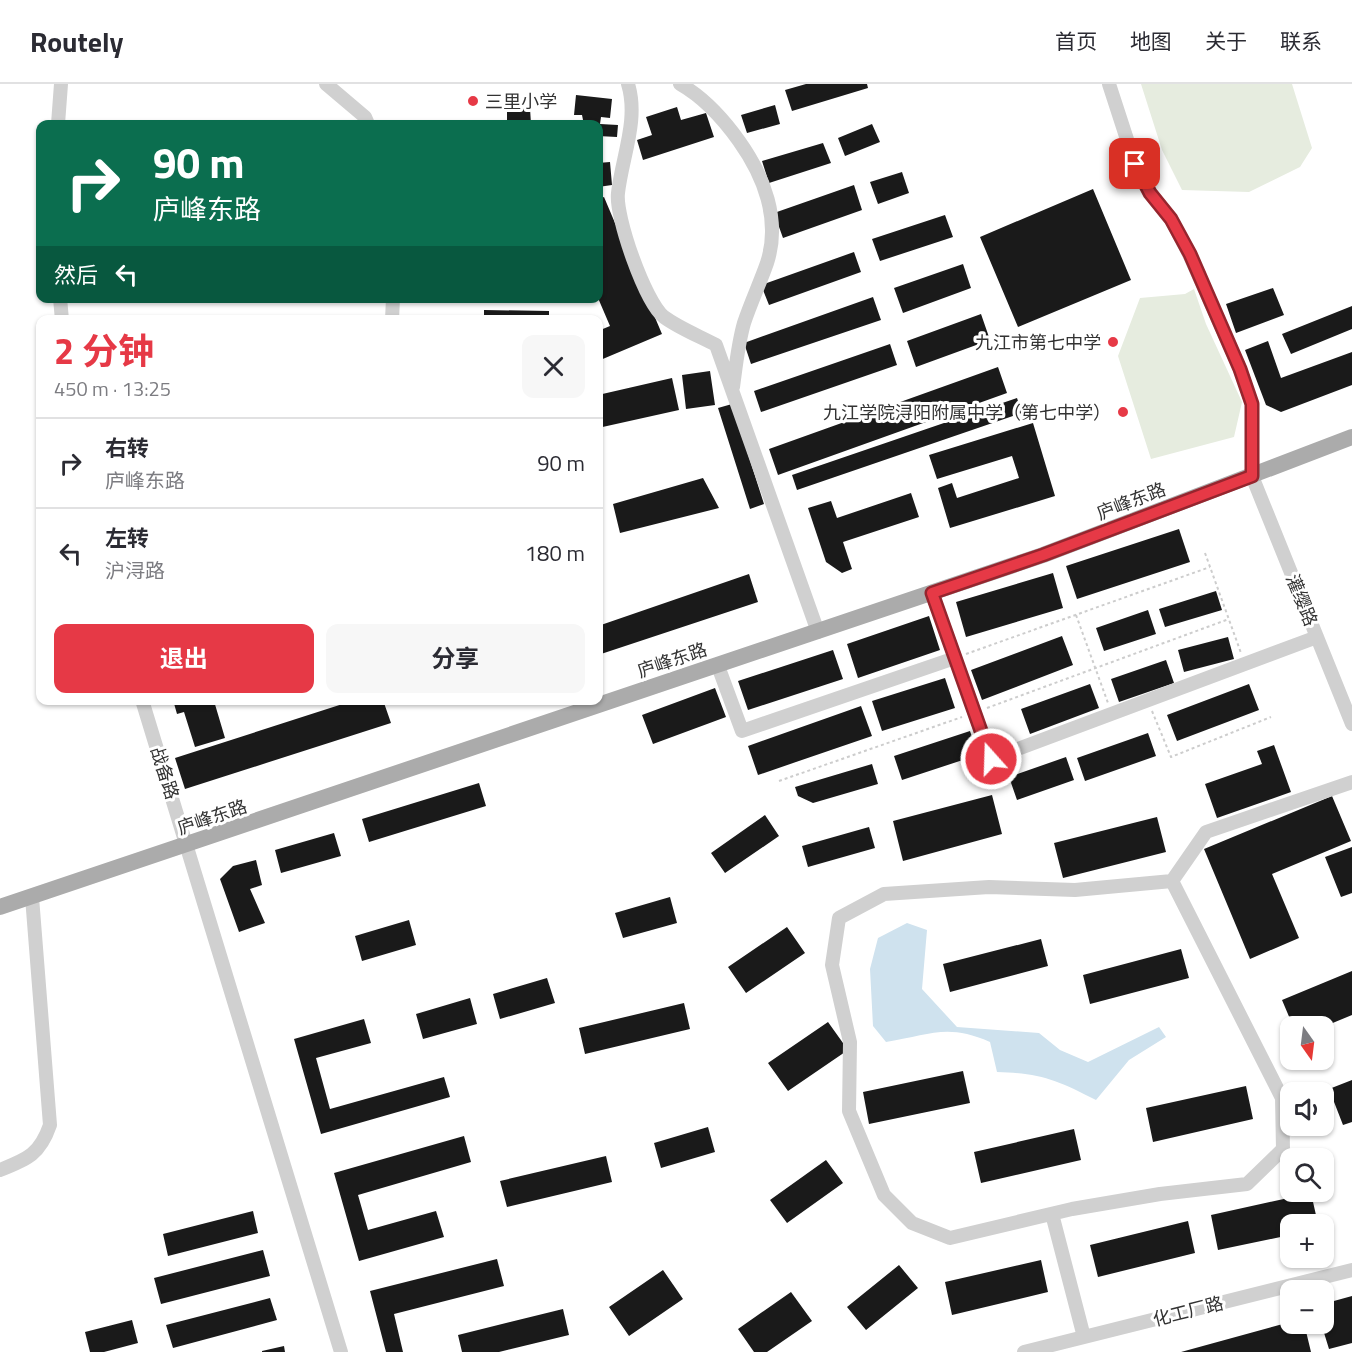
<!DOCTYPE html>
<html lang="zh">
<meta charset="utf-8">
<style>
:root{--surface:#fff;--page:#f7f7f7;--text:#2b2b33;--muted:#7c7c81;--line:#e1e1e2;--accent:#e63946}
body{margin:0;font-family:"Titillium Web","Noto Sans SC",sans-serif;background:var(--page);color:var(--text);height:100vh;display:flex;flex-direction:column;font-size:22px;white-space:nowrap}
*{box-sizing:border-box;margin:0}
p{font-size:20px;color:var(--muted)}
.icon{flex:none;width:33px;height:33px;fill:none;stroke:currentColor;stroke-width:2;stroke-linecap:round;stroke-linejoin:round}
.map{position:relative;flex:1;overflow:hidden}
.panel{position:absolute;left:36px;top:231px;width:567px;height:390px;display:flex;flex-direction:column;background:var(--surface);border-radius:12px;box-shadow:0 2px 4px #0004}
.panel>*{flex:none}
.guide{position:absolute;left:36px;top:36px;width:567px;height:183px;border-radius:12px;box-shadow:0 2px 4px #0004;background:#0b6e4f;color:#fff;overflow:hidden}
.needle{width:39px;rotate:166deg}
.buttons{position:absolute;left:1280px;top:932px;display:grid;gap:12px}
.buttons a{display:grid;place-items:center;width:54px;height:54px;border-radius:12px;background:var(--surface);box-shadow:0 2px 4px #0004;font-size:30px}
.pin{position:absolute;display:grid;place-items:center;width:51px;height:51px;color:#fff;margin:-26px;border-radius:12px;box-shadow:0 3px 9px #0006}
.me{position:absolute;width:66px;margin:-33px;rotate:340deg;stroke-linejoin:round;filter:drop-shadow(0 0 4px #0008)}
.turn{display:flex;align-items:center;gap:21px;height:126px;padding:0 18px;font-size:27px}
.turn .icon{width:78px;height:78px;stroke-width:2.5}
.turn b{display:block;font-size:42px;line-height:51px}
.then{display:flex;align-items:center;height:57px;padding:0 18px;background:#0003;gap:12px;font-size:22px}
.round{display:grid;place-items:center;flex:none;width:63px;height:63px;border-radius:12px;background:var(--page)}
.summary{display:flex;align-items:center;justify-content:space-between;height:102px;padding:0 18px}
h1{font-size:36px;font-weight:700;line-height:45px;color:var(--accent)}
.action{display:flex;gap:12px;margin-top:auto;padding:12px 18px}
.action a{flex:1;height:69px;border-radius:12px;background:var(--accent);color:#fff;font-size:24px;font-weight:700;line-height:69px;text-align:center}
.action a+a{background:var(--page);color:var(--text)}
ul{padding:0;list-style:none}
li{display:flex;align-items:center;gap:18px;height:90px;padding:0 18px;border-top:2px solid var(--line)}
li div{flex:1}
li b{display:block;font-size:22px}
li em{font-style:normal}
header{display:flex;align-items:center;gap:36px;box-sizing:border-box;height:84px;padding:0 30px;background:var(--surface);border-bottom:2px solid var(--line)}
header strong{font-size:28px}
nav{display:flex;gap:33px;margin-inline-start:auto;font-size:21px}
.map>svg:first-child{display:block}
.green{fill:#e6ecdf}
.water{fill:#cfe2ee}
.building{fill:#1a1a1a}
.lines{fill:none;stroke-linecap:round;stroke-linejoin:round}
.path{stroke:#cdcdcd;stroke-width:2;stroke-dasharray:3 3;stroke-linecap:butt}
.minor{stroke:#d0d0d0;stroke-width:14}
.major{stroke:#ababab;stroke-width:16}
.route-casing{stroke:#96252e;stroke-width:15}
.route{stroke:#e63946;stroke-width:10}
.poi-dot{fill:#e63946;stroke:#fff;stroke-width:2}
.labels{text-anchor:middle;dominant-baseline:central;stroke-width:6;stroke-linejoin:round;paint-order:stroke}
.poi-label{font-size:18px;fill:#333;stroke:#fff;text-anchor:end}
.street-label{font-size:18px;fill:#333;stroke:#fff}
</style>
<header>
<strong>Routely</strong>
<nav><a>首页</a><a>地图</a><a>关于</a><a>联系</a></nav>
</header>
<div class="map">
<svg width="1352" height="1268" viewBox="0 0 1352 1268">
<rect width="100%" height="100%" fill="#fff"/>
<!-- green -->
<path class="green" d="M1141,0H1292L1312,64L1300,83L1249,108L1182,106L1162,66Z
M1194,205L1206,240L1242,318L1234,353L1151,375L1118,272L1140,214L1185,210Z"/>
<!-- water -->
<path class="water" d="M907,839L927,846L922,905L957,943L1039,949L1060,966L1088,978L1159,943L1166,953L1129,976L1096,1016C1057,996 1041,989 997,988L990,958C947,939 930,951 886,958L873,942L870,885L878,854Z"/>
<!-- building -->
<path class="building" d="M806,0H867L868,4L792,27L785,6Z
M576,11L612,15L610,34L601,33L600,40L618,41L617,53L598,52V40H573L574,36H583L582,31H574Z
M775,21L780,40L747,49L741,31Z
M677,23L681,36L706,29L714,53L643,76L637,56L652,51L646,33Z
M530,24L531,40H507V25Z
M872,40L880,58L845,72L838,54Z
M823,59L831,79L769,99L762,77Z
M610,78L612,101L598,103V79Z
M902,88L909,109L878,120L870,98Z
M854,101L862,126L783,154L774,129Z
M1093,105L1131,196L1018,243L980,153Z
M604,113L662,250L598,277V247L610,242L598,214V115Z
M945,131L953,153L880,177L872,155Z
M854,168L861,188L769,221L761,201Z
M963,180L971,204L903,229L894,204Z
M1273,204L1284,231L1236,249L1226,220Z
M873,213L881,236L751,280L744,259Z
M1352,222V245L1291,270L1282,250Z
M484,226L549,227V236H484Z
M981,230L990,256L916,283L907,257Z
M1268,257L1281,294L1352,268V301L1281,328L1266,321L1245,266Z
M890,260L897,281L761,328L754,307Z
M998,283L1007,309L778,391L769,365Z
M710,287L715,321L686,325L682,291Z
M672,294L679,326L598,344V311Z
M1017,314L1022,329L797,406L792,391Z
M732,320L764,420L750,425L718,324Z
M1033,339L1055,412L950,444L938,404L952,399L957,414L1019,394L1012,372L937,395L929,371Z
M703,394L719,424L620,449L613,420Z
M911,409L919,433L843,458L852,485L842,489L826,478L808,424L831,417L837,434Z
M1179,445L1190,478L1077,515L1066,482Z
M1053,489L1063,524L966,553L956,518Z
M749,490L758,518L598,571V542Z
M1216,507L1222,526L1165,543L1159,525Z
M1148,526L1156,550L1104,567L1096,544Z
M929,532L940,566L858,594L847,560Z
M1062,552L1073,581L982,616L971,586Z
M1228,553L1234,575L1184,588L1178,566Z
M833,566L843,595L748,626L738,597Z
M1166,576L1174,599L1119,618L1111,595Z
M945,594L955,624L882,647L872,617Z
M1090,600L1099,624L1030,650L1021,625Z
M1249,600L1259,626L1177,657L1167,631Z
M715,604L726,633L653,660L642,631Z
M173,616H191L200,621L214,617L225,654L195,663L184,628L177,630Z
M355,616H383L391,639L185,705L175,674Z
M861,622L872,652L758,691L748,662Z
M970,647L978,671L902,696L894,672Z
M1148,649L1156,672L1085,697L1077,674Z
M1274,661L1291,708L1217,734L1205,700L1262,680L1257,667Z
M1066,673L1074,696L1017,716L1009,693Z
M872,680L878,700L813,719L798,712L795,703Z
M479,699L486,722L369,758L362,735Z
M992,711L1002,750L903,777L893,737Z
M1332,712L1351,757L1272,790L1299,854L1250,875L1204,765Z
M765,731L779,752L725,789L711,769Z
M1157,733L1166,768L1063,794L1054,759Z
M869,743L875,764L808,783L802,762Z
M334,749L341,772L281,789L275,766Z
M1352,763V809L1341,813L1325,773Z
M256,776L262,801L250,805L265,839L239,848L220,795L233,782Z
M670,813L677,839L623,854L615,829Z
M409,836L416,861L362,877L355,852Z
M787,843L805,869L746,909L728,883Z
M1041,855L1048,882L950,908L943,880Z
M1181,865L1189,894L1090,920L1083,891Z
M1352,887V931L1323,943L1293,942L1282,916Z
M547,894L555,919L500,935L493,910Z
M470,914L477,940L423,955L416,930Z
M684,919L690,945L585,970L579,944Z
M364,935L371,959L316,974L330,1025L444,993L450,1013L321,1050L294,955Z
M828,938L848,966L788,1007L768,979Z
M963,987L970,1019L869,1040L863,1008Z
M1352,996V1038L1343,1041L1329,1005Z
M1246,1002L1253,1035L1153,1058L1146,1024Z
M708,1043L715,1068L661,1084L654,1059Z
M1074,1045L1081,1076L981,1099L974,1068Z
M464,1052L471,1078L358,1111L368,1146L436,1127L444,1153L359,1177L334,1089Z
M606,1072L612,1098L507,1123L500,1097Z
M826,1076L843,1099L787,1139L770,1116Z
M1311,1109L1318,1140H1290V1151L1218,1166L1211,1131Z
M253,1127L258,1149L168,1172L163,1150Z
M1188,1137L1195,1169L1098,1193L1090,1161Z
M263,1166L270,1192L161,1220L154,1194Z
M497,1175L504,1202L394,1230L403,1268H386L370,1207Z
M1041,1176L1048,1208L952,1231L945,1198Z
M899,1181L918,1204L866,1246L847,1223Z
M663,1186L683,1215L629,1252L609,1223Z
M791,1208L812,1237L767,1268H754L738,1245Z
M1352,1212V1259L1329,1265L1321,1239L1323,1220Z
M270,1214L277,1236L173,1264L166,1241Z
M563,1225L569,1251L499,1268H462L458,1251Z
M132,1236L138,1259L104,1268H90L85,1248Z
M1290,1238L1304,1239L1311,1268H1181Z
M284,1262L285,1268H262V1267Z"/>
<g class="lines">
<!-- path -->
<path class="path" d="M1205,469L1241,569
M1076,531L1108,619
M966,570L1210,483
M987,624L1229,535
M1152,627L1171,673L1271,633
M779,697L962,633"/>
<!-- minor -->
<path class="minor" d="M326,0L365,33L368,40
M628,0C639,36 622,73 618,109C615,132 645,218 664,233C679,244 699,252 716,261L818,548
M680,0C703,13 724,36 739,57C764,92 781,136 767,179C760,199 751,218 744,239C738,260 736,281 733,303
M1109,0L1135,80L1150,109L1171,135L1189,170L1240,285L1252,320V392L1352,640
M58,40L61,0
M60,214L62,236
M392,236L393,214
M932,509L991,675L1317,553
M718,582L742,647L955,574
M142,616L341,1268
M1172,797L1282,1014L1283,1065L1247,1100L1160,1110L1072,1125L950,1154L912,1139L884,1111L849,1027L850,958L832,881L839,834L884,810L989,803L1075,806Z
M1172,797L1206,748L1352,698
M0,1086C28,1075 40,1070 50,1041L32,813
M1052,1130L1084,1253
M1024,1268L1352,1186"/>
<!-- major -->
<path class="major" d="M0,823L1043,471L1352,353"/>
</g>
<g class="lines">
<!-- route casing -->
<g class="route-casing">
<path id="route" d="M991,675L932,509L1043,471L1252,392V320L1240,285L1190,170L1171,135L1150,109L1135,80"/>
</g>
<!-- route -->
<use href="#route" class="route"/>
</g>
<!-- markers -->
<g class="poi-dot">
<circle cx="473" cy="17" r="6"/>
<circle cx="1113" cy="258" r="6"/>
<circle cx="1123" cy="328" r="6"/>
</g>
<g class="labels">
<!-- poi labels -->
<g class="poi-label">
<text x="485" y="17" text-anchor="start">三里小学</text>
<text x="1101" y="258">九江市第七中学</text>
<text x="1111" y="328">九江学院浔阳附属中学（第七中学）</text>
</g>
<!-- street labels -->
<g class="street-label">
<text transform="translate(1131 417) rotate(-21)">庐峰东路</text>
<text transform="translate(1302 516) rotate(68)">灌缨路</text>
<text transform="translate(672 576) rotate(-19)">庐峰东路</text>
<text transform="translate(165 689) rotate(72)">战备路</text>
<text transform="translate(212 733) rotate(-19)">庐峰东路</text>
<text transform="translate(1188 1227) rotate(-14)">化工厂路</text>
</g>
</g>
</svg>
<div class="buttons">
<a><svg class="needle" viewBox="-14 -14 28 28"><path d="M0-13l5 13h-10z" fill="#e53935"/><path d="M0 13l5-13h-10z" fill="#7c7c81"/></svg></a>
<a><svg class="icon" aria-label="sound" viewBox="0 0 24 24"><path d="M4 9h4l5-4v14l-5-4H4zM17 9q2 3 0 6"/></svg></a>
<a><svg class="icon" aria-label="search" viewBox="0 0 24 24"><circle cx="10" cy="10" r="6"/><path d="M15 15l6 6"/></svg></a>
<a>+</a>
<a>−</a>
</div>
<div class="pin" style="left:1135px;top:80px;background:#d93025"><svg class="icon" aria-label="arrive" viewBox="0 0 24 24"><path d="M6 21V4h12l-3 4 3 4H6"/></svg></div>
<svg class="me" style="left:991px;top:675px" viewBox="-20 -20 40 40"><circle r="17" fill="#e63946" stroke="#fff" stroke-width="3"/><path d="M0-11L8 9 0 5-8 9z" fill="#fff"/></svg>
<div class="guide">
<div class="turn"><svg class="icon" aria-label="right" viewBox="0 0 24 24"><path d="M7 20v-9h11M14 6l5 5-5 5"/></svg><div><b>90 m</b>庐峰东路</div></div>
<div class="then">然后<svg class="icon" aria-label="left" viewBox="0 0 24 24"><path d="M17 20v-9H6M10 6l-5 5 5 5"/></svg></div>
</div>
<section class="panel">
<div class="summary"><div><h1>2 分钟</h1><p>450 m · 13:25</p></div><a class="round"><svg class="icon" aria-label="close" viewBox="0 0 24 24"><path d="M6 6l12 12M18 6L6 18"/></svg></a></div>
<ul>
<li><svg class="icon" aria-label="right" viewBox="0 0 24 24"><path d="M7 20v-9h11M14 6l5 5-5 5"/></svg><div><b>右转</b><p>庐峰东路</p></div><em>90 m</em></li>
<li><svg class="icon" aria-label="left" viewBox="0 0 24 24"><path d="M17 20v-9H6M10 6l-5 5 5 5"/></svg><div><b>左转</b><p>沪浔路</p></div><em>180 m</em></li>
</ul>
<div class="action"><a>退出</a><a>分享</a></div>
</section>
</div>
